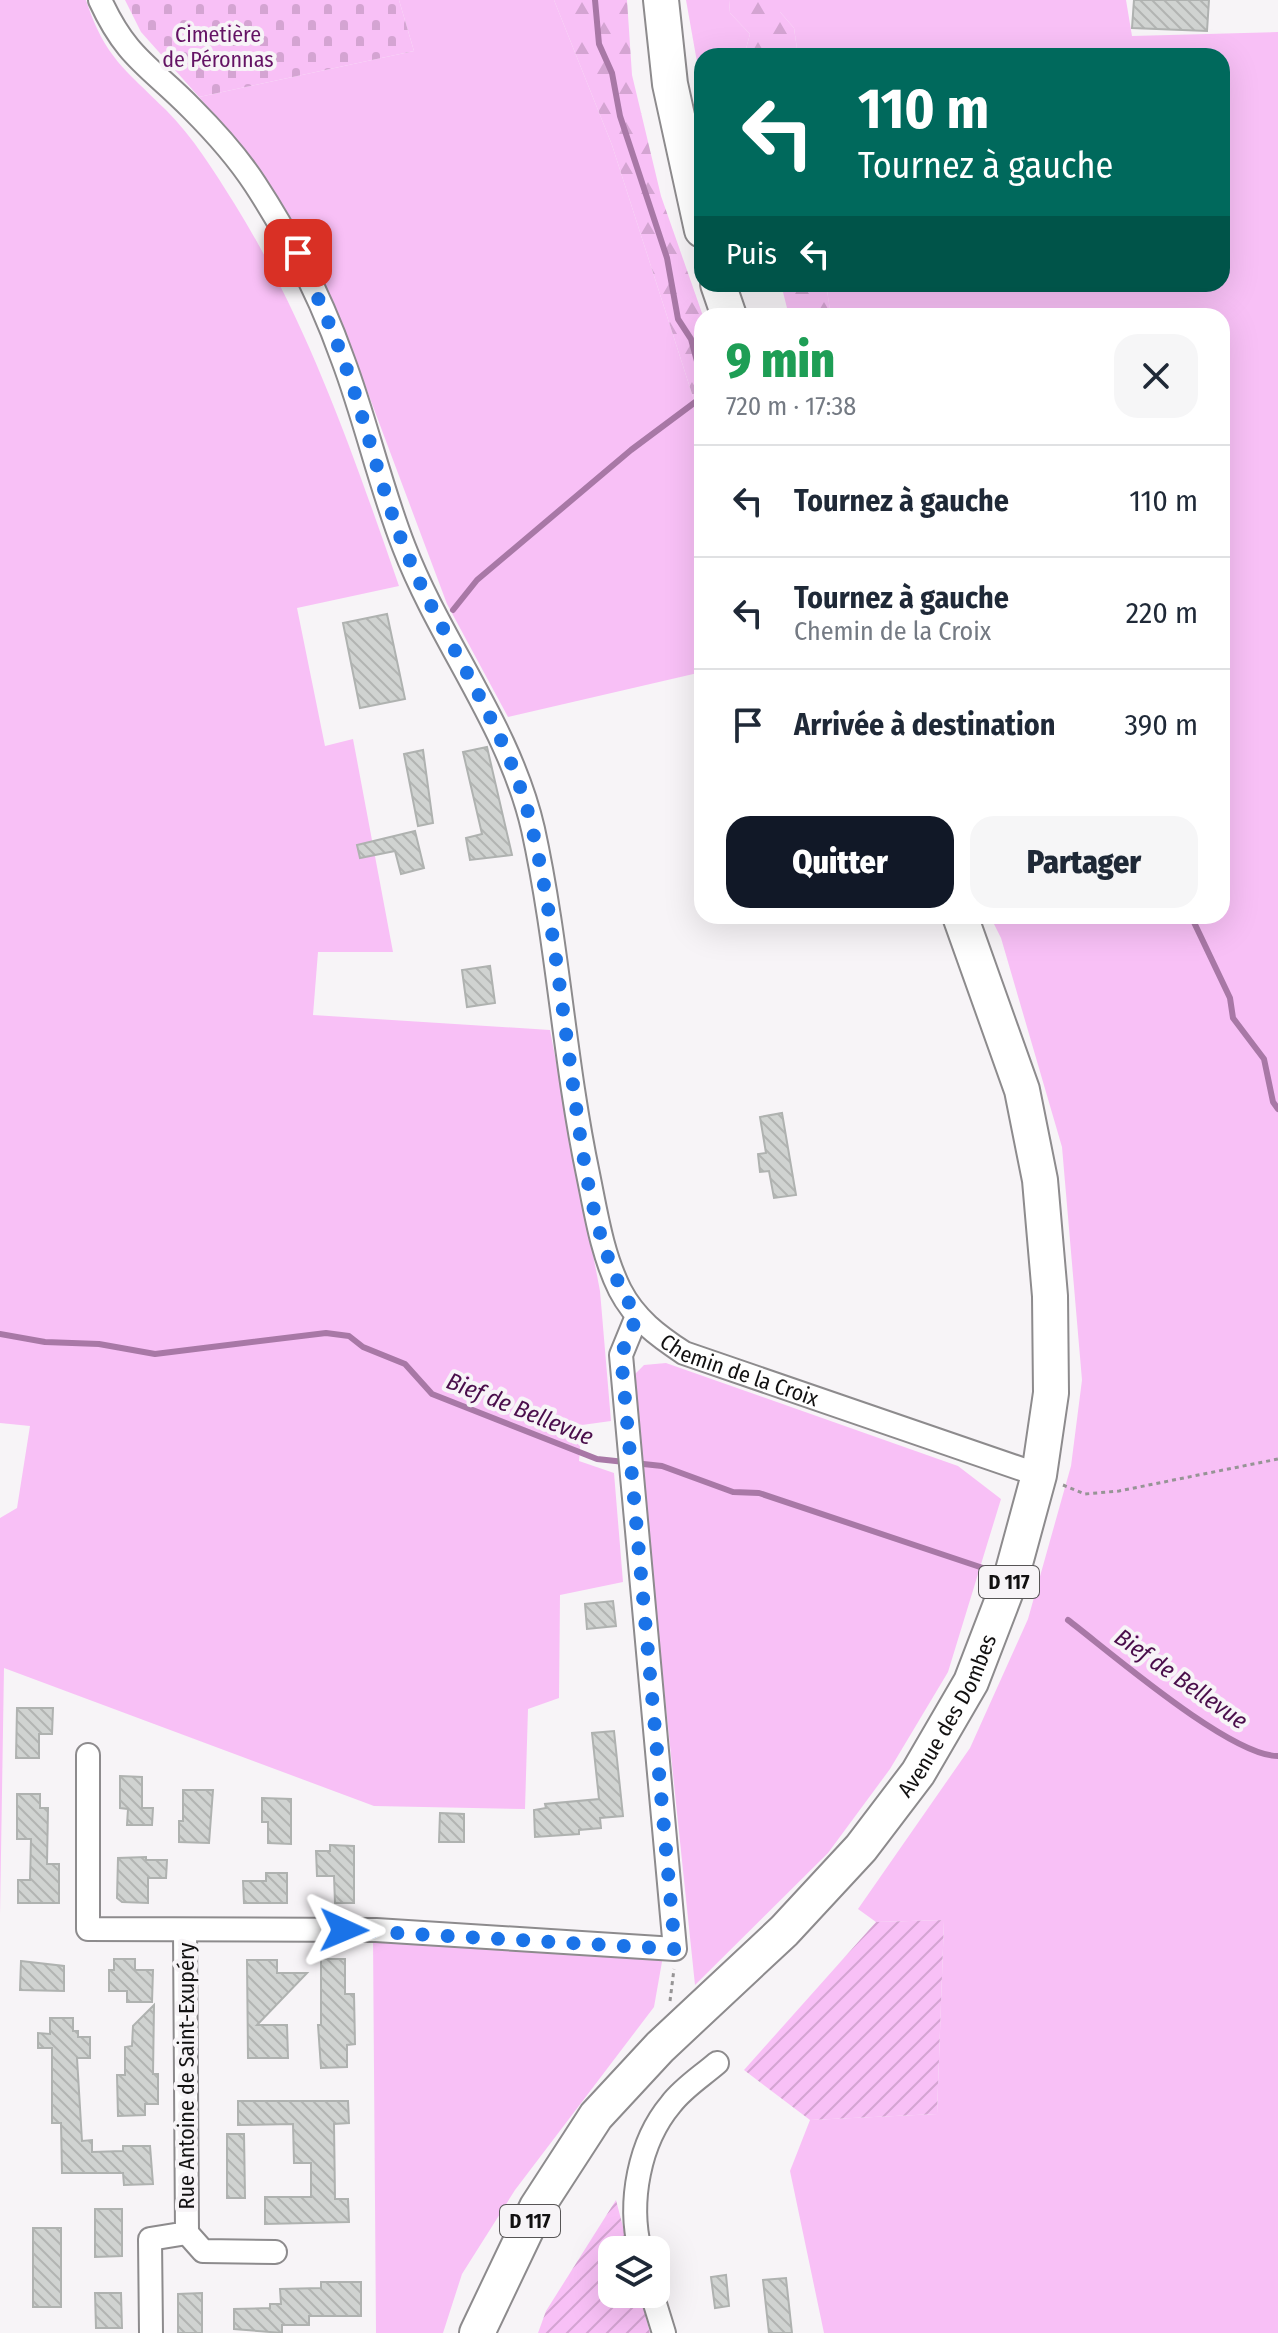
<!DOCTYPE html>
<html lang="fr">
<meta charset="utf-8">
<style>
:root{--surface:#fff;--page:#f6f6f7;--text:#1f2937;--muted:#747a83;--line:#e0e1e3;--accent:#111827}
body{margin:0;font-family:"Fira Sans Condensed",sans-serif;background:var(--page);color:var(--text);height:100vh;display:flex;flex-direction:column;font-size:30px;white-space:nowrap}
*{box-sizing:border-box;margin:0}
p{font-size:26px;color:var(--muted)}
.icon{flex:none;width:44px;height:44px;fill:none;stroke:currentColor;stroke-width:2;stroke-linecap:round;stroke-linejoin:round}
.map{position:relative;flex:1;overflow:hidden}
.details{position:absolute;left:694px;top:308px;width:536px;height:616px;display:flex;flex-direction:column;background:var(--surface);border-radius:24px;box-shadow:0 8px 32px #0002}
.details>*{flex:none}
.banner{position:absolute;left:694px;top:48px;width:536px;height:244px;border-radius:24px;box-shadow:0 8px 32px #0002;background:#00695c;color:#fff;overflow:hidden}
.fabs{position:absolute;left:598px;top:2236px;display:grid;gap:16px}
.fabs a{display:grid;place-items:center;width:72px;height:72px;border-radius:16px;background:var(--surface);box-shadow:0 8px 32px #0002;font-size:40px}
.pin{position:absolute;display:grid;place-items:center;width:68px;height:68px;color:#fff;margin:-34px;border-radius:16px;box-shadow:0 4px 12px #0006}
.me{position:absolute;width:88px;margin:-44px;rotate:91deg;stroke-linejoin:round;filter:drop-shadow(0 0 6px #0008)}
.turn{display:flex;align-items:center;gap:28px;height:168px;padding:0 32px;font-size:36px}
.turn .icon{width:104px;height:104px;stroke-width:2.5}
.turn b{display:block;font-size:56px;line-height:68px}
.then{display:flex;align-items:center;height:76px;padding:0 32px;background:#0003;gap:16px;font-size:30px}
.round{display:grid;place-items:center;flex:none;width:84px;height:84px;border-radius:24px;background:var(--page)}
.headline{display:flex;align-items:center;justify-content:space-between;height:136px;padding:0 32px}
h1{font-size:48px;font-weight:800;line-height:60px;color:#1e9e55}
.action{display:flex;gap:16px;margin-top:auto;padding:16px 32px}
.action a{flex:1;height:92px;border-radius:24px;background:var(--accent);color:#fff;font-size:32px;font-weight:800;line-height:92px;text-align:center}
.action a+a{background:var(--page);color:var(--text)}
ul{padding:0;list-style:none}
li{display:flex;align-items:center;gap:24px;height:112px;padding:0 32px;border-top:2px solid var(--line)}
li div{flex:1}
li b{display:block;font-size:30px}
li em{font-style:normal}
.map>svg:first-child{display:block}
.grass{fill:#f8c0f6}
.forest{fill:url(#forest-firs)}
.cemetery{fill:url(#cemetery-stones)}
.garden{fill:url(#garden-furrows)}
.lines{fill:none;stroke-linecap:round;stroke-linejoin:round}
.stream{stroke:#a878a6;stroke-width:6}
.building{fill:url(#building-back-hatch);stroke:#afb2b0;stroke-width:2}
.street-casing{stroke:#8d8b8d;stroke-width:26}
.primary-casing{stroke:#8d8b8d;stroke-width:38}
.path{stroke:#969495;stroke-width:3;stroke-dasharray:4 4;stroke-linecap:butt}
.street{stroke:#fff;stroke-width:22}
.primary{stroke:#fff;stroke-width:34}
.route{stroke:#1a73e8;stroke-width:14;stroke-dasharray:0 25.2}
.labels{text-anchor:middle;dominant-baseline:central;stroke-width:8;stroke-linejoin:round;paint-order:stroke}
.shield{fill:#f7f4f7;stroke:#575556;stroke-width:2}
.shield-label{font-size:20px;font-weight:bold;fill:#121111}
.park-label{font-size:22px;fill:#641364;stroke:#f7f4f7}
.street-label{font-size:22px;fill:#121111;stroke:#f7f4f7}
.water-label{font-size:24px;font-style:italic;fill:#4a0e4b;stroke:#f7f4f7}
</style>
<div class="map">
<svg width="1278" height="2333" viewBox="0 0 1278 2333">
<defs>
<pattern id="forest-firs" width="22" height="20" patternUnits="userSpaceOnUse" patternTransform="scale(2)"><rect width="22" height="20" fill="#f8c0f6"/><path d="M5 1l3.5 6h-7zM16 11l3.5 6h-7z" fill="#d4a4d2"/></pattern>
<pattern id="cemetery-stones" width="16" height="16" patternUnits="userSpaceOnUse" patternTransform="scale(2)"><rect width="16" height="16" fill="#f8c0f6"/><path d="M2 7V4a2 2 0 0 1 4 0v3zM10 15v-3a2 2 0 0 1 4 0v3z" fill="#d4a4d2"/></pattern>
<pattern id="garden-furrows" width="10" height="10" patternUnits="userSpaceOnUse" patternTransform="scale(2)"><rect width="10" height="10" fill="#f8c0f6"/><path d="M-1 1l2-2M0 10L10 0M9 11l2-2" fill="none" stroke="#d4a4d2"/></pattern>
<pattern id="building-back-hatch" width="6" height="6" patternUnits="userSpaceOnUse" patternTransform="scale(2)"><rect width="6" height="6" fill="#d0d3d1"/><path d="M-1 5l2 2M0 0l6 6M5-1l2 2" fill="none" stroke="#b2b4b2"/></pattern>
</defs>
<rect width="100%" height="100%" fill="#f7f4f7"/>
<!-- grass -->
<path class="grass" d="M0,0H86C105,58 125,69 166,110C193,137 214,171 234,203C307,320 354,456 399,586L297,608L325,746L353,739L393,952H318L313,1015L550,1030L600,1291L611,1421L582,1425L579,1461L614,1473L623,1582L560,1595L559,1698L528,1709L525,1809L374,1806L4,1668L0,1916V1518L17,1508L30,1426L0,1423Z
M399,0H554L612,145L702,425V672L508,717L447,604L347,337L279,204L236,142L199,97L414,51Z
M686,0H729L730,13L750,34L744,56H702V90Z
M780,0H1126L1132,36L1278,32V2333H824L790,2171L810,2120L937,2114L944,1920L876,1922L858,1909L970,1748L1028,1619L1071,1466L1082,1380L1062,1147L1001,938L990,916H1222V316H831L826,284H1222V56H798L794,28L780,12Z
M666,1363L958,1466L1001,1499L948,1672L890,1769L828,1853L695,1985L655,1602L631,1428V1378L644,1365Z
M373,1938L663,1956L654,2007L515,2190L462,2274L443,2333H376Z"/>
<!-- forest -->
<path class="forest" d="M554,0H627L632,75L661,196L703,316L702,425L612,145Z
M729,0H780V12L794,28L798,56H744L750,34L730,13Z
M781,284H826L831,316H789Z"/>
<!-- cemetery -->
<path class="cemetery" d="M125,0H399L414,51L199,97L141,32Z"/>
<!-- garden -->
<path class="garden" d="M944,1920L937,2114L810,2120L744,2070L876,1922Z
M616,2200L629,2250H612V2294H640L650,2333H538L546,2311Z"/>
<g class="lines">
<!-- stream -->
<path class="stream" d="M595,0L599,44L612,73L620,116L667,258L678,319L691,339L702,380
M453,610L477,580L631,450L702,397
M1191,916L1230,998L1233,1018L1264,1059L1273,1102L1278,1109
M0,1334L45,1342L99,1344L155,1354L326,1333L349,1336L363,1347L405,1364L432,1394L597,1459L662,1466L733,1492L759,1493L983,1568
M1068,1620C1110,1652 1230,1756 1278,1756"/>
</g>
<!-- building -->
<path class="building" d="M1134,0H1209L1207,31L1132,28Z
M387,614L405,699L360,708L343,623Z
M487,747L512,855L470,860L466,838L482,834L463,752Z
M423,750L433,823L418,826L404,754Z
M415,831L424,868L401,874L395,851L360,858L357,845Z
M490,966L495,1003L467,1007L462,970Z
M782,1113L796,1195L774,1198L769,1171L760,1172L758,1154L766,1153L760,1117Z
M613,1601L616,1626L587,1629L585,1604Z
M17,1708H53L52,1734H39V1758H16Z
M614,1731L623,1816L600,1818L601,1828L579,1830V1834L535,1837L534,1810L546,1808L545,1804L599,1799L592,1733Z
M120,1776L142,1777V1808H153L152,1825H127L128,1809L120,1808Z
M183,1790H213L209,1843L179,1842V1821H183Z
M17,1794H40V1808H48L47,1864H59V1903H18V1880H30L31,1839H17Z
M262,1798L291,1799V1844L268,1843V1822H262Z
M440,1813L464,1814V1842H439Z
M330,1845L354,1846V1903H335L334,1876H317L316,1851H330Z
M146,1857V1860H167L166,1878H148V1903L122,1902L117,1898L118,1858Z
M266,1873H287V1903H244L243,1881H266Z
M114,1959H135V1970H153L152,2002H127V1991H109V1970H114Z
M321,1959H345V1994H354L355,2044L347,2045V2067L321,2068L318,2025H321Z
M247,1960H277V1973H307L257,2025H287L288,2058H248Z
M21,1961L64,1966V1991L20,1990Z
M154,2005L153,2074H158V2104H145V2115L118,2116L117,2075H125V2047L132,2046L133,2026Z
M50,2018H73V2031H78V2037H90V2058H77L82,2141L92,2140V2152L123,2151V2146H150L153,2184L124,2185L123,2173H62L61,2123H52V2048H38V2033L50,2034Z
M238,2101H348L349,2123L334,2124L335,2199H348L349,2222L265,2224V2197H311V2163H294L293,2124L238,2125Z
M227,2134H244L245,2198H227Z
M95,2209H122V2256L95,2257Z
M33,2228H61V2307H33Z
M726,2275L729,2306L715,2308L711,2277Z
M786,2278L792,2333H769L763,2280Z
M321,2282H361V2316H309V2325H282V2333L234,2329V2309L270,2308V2304H281L280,2289L321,2288Z
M95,2293H121L122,2328H96Z
M202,2293V2333H178V2294Z"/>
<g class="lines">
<!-- street casing -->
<g class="street-casing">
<g id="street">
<path id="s1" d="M100,0C127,59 150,66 192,109C214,131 238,158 255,184C291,239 321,298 343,360C366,421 380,486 404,547C441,643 510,728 533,829C558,943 564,1060 588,1174C596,1213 602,1254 620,1290C635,1319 658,1336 684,1353L1039,1475"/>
<path d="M88,1755V1929L376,1930L675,1949L621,1355L637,1316"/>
<path d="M187,2233L203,2251L275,2252"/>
<path d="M640,2250C628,2202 639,2142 671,2104C683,2088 702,2076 717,2063"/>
<path d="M652,2294L664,2333"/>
<path d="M151,2333L150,2239L187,2233L185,1931"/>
</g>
</g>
<!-- primary casing -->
<g class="primary-casing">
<g id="primary">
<path d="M661,0L670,84L702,230"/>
<path d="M718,284L729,316"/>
<path id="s2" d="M477,2333L537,2207L596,2116L660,2047L784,1931L861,1848L918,1773L971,1682L1011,1578L1039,1475L1051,1393L1050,1296L1040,1180L1022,1090L960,916"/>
</g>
</g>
<!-- path -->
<path class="path" d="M1063,1485L1085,1494L1119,1491L1278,1459
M670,2001L674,1969"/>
<!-- street -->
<use href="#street" class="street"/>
<!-- primary -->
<use href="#primary" class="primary"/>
</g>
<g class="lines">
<!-- route -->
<path class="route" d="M298,253C313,288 330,323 343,359C366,421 380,487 405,549C443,643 509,728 532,828C552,912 561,1000 573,1085C584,1163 593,1249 637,1316L621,1355L675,1949L344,1930"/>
</g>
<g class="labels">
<!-- shield labels -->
<g class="shield">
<rect x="979" y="1566" width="60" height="32" rx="6"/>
<rect x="500" y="2205" width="60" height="32" rx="6"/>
</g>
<g class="shield-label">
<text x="1009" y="1582">D 117</text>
<text x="530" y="2221">D 117</text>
</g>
<!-- park labels -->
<g class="park-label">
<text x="218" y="34">Cimetière<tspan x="218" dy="25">de Péronnas</tspan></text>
</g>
<!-- street labels -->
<g class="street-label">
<text stroke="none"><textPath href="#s1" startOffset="1566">Chemin de la Croix</textPath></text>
<text stroke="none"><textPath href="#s2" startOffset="784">Avenue des Dombes</textPath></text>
<text transform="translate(186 2076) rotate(-90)">Rue Antoine de Saint-Exupéry</text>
</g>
<!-- water labels -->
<g class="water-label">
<text transform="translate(520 1409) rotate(22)">Bief de Bellevue</text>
<text transform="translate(1181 1679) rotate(35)">Bief de Bellevue</text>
</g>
</g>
</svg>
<div class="fabs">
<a><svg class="icon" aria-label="layers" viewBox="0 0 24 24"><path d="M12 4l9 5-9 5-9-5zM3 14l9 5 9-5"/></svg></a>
</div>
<div class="pin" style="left:298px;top:253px;background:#d93025"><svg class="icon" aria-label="arrive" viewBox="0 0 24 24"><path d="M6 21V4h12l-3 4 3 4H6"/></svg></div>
<svg class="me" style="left:344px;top:1930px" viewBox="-20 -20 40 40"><path d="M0-17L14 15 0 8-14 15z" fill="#1a73e8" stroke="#fff" stroke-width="4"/></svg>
<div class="banner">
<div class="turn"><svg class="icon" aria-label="left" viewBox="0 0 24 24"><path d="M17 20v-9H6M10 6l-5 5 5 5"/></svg><div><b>110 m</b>Tournez à gauche</div></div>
<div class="then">Puis<svg class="icon" aria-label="left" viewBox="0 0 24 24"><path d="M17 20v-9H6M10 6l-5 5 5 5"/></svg></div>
</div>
<section class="details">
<div class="headline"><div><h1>9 min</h1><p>720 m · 17:38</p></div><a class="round"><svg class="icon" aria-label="close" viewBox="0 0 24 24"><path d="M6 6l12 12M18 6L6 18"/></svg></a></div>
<ul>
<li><svg class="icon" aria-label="left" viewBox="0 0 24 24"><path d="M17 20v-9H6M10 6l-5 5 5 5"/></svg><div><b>Tournez à gauche</b></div><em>110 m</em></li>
<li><svg class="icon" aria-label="left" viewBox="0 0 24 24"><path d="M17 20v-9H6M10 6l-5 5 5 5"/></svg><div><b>Tournez à gauche</b><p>Chemin de la Croix</p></div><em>220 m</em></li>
<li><svg class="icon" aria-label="arrive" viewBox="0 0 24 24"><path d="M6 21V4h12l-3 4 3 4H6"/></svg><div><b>Arrivée à destination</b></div><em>390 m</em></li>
</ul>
<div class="action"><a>Quitter</a><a>Partager</a></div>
</section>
</div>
